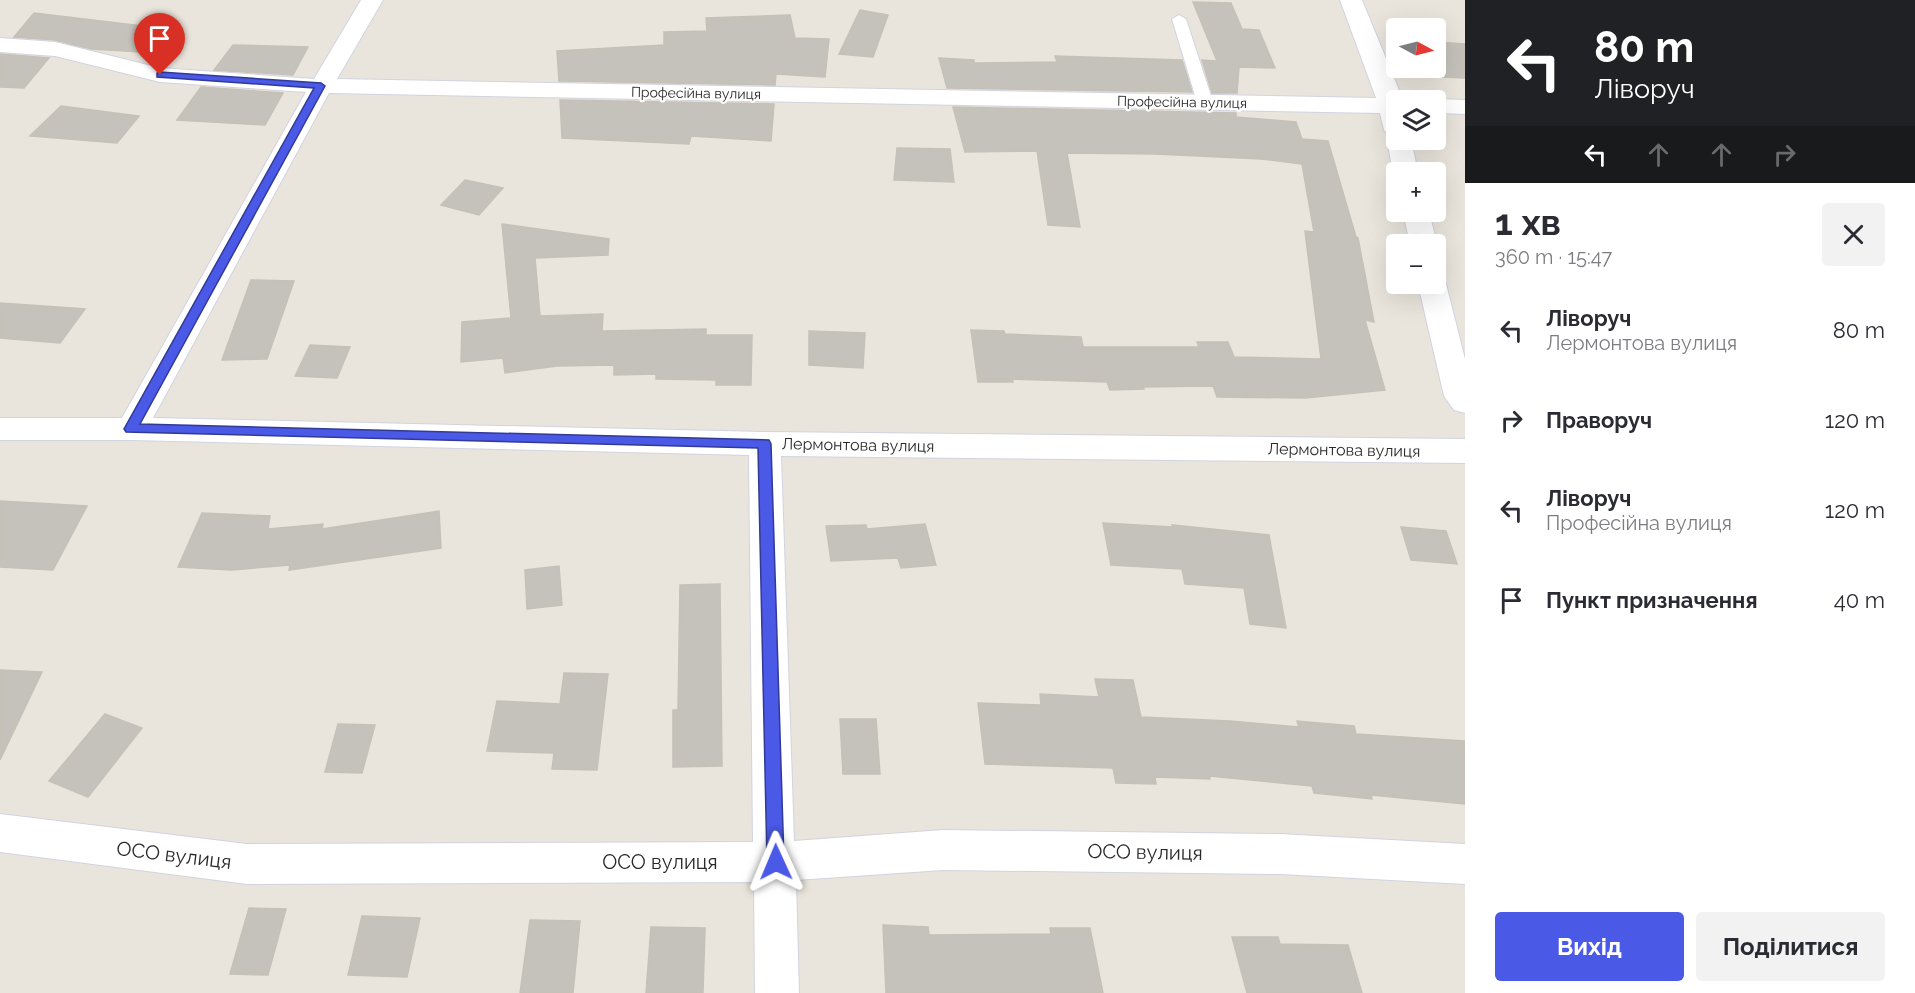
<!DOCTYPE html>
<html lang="uk">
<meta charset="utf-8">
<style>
:root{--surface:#fff;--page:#f2f2f3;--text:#2b2b33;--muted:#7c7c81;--accent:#4b59e7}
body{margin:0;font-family:Raleway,sans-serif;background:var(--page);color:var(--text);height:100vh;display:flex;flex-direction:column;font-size:22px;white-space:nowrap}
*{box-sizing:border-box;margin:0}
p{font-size:20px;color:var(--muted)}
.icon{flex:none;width:33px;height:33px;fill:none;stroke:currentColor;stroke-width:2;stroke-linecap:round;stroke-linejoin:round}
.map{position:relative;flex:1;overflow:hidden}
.details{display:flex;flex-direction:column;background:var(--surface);width:450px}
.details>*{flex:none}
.guide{background:#202124;color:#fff;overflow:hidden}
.needle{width:39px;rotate:97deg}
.buttons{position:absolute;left:1386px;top:18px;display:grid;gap:12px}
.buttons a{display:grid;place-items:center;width:60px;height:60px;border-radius:6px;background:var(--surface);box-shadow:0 6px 24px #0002;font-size:30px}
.pin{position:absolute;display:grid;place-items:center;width:51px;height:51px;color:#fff;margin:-62px -26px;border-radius:50% 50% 50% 0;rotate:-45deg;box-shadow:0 0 6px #0007}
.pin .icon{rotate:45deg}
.me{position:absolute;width:66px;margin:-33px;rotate:359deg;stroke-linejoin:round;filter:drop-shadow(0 0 4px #0008)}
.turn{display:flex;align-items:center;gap:21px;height:126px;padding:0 30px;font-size:27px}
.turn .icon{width:78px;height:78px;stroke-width:2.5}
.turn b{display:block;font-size:42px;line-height:51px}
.lanes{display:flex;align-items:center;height:57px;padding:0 30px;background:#0003;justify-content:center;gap:30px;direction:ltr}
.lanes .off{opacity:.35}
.round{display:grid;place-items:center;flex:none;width:63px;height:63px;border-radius:6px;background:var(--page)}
.headline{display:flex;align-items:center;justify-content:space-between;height:102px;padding:0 30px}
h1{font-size:36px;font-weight:700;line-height:45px}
.action{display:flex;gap:12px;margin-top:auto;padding:12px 30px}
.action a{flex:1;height:69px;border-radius:6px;background:var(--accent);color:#fff;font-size:24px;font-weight:700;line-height:69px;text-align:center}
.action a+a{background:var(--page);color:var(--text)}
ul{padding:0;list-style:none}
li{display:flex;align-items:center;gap:18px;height:90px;padding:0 30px}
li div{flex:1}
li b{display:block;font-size:22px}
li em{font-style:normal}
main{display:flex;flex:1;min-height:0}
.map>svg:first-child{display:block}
.building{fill:#c5c2bb;stroke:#c5c1b6;stroke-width:1.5}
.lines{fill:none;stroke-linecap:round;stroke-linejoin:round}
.service-casing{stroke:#d1d3e0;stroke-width:2}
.minor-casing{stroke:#d1d3e0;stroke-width:2}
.service{fill:#fff;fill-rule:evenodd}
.minor{fill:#fff;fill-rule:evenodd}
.route{fill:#4b59e7;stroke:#313a96;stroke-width:1.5}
.labels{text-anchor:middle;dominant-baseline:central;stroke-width:4.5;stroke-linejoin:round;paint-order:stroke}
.far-street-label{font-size:14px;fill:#292929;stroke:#fff}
.street-label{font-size:16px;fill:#292929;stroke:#fff}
.near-street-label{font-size:20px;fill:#292929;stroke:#fff}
</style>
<main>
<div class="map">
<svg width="1465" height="993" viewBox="0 0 1465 993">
<rect width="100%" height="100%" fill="#eae5dc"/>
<!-- building -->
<path class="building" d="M1193,2L1231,3L1242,29L1259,30L1275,68L1239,67L1237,93H1212L1202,60L1217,61Z
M860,10L888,15L873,57L839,54Z
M34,13L159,28L157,53L91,49L55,40L14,37Z
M790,15L795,38L829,39L825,77L776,74L775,85L559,81L557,51L664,45V32L707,31L706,18Z
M1436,42L1465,44V78L1405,75L1401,68H1436Z
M233,45L308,47L293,75L214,70Z
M0,54L49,58L24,88L0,87Z
M1055,56L1182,60L1192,92L947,88L939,58L974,60V63L1057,62Z
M201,87L283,93L265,125L177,120Z
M560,100L774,104L771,141L691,136L689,144L562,138Z
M61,106L139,116L117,143L30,136Z
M953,107L1236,113V117L1296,122L1302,139L1328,141L1356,237L1358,238L1374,322L1365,320L1385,390L1305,398L1217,397L1213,386L1143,387L1144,389L1110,390L1107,382L1012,379L1013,382H978L971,330L1004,331L1005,334L1081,337L1083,347H1199L1197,342H1228L1234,357L1321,359L1305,231L1314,232L1302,164L1262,159L1155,154L1067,153L1080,227L1048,225L1037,151L965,152Z
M897,148L950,149L954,182L894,180Z
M465,180L503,188L479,215L441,205Z
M502,224L609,239L608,255L535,258L540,316L603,314L602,331L706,329V335H752L751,385H716V380L656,379V374L614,375V365L557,366L505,373L503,358L461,362L462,322L511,318Z
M251,280L294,281L267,359L222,360Z
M0,303L85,309L60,343L0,338Z
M809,331L865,333L863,368L809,365Z
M310,345L350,347L337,378L295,376Z
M0,501L87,506L53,570L0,567Z
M439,511L441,548L289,570L290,565L232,570L178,567L202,513L270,516L268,529L323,524L322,529Z
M1103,523L1173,527L1172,525L1269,535L1286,628L1250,624L1244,588L1185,584L1182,569L1111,565Z
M925,524L936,565L901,568L898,558L831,561L826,526L866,525L867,529Z
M1401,527L1446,531L1457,564L1411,560Z
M559,566L562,605L527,609L525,570Z
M720,584L722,766L673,767V710H678L680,585Z
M0,670L42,672L0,760Z
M564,673L608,674L597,770L552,769L554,753L487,751L497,701L560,704Z
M1095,679L1133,680L1141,717L1230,721L1299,727L1297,721L1354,726L1356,734L1465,741V804L1371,795L1372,799L1314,793L1312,786L1209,776L1210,779L1155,777L1156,784L1116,783L1113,768L985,764L978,703L1041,705L1040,694L1099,697Z
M105,714L142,728L88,797L49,781Z
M840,719H876L880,774H843Z
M338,724L375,725L362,773L325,772Z
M249,908L286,909L268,975L230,974Z
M362,916L420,918L407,977L348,975Z
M530,920L580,921L573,993H520Z
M883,925L928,927L929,935L1051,934L1050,928H1090L1103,993H886Z
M651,927L705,928L703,993H646Z
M1232,937H1278L1280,944L1348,945L1362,993H1247Z"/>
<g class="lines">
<!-- service casing -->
<g class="service-casing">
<path id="service" d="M1179,15L1186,19L1213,102L1210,105L1205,107L1197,102L1172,19Z"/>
</g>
<!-- minor casing -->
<g class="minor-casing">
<path id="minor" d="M361,0H383L337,79L1376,98L1340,0H1362L1403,100H1396V140H1411L1418,172H1396V177L1393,172L1387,140L1390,136L1384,130L1380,113L329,93L153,418L765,432L1465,439V463L781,456L794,841L943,830L1280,834L1465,844V884L1280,874L943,870L796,880L799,993H755L754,882L247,884L0,852V814L247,844L753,842L749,455L131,440H0V418H122L306,92L160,82L55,56L0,52V38L55,42L160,68L314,79Z
M1436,99L1465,100V114L1436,113V100H1429Z
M1403,212H1429L1437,244L1436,246L1410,244Z
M1436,276L1442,278L1446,284L1465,359V413L1454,410L1444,396L1418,284H1436Z"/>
</g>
<!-- service -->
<use href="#service" class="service"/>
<!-- minor -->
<use href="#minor" class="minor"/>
</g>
<!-- route -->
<path class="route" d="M160,72L321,83L325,86L140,424L769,440L771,444L784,862L782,867L776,870L769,867L767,862L758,448L126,432L124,429L314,88L157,77V73Z"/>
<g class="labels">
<!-- far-street labels -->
<g class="far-street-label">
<text transform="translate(696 93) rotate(1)">Професійна вулиця</text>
<text transform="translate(1182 102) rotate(1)">Професійна вулиця</text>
</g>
<!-- street labels -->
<g class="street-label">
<text transform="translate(858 445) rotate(1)">Лермонтова вулиця</text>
<text transform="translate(1344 450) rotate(1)">Лермонтова вулиця</text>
</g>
<!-- near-street labels -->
<g class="near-street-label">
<text transform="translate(1145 852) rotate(1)">ОСО вулиця</text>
<text transform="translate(174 855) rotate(7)">ОСО вулиця</text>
<text x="660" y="862">ОСО вулиця</text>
</g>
</g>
</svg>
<div class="buttons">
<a><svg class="needle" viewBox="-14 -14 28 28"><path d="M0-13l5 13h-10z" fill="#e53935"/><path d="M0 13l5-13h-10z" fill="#7c7c81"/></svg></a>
<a><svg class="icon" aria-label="layers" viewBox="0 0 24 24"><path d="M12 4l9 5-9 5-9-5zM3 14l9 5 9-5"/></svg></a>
<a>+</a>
<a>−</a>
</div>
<div class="pin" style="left:160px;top:75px;background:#d93025"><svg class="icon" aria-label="arrive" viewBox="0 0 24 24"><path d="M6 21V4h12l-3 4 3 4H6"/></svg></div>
<svg class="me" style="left:776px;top:862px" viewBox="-20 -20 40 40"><path d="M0-17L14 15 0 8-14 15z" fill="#4b59e7" stroke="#fff" stroke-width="4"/></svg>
</div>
<section class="details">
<div class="guide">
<div class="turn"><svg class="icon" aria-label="left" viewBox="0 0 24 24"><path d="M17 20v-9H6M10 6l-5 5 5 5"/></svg><div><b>80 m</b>Ліворуч</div></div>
<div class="lanes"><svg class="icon" aria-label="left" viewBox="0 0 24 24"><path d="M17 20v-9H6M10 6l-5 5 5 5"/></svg><svg class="icon off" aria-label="ahead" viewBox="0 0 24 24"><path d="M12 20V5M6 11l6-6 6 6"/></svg><svg class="icon off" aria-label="ahead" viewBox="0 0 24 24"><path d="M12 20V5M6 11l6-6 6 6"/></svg><svg class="icon off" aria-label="right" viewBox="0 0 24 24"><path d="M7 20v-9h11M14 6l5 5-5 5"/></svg></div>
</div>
<div class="headline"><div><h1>1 хв</h1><p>360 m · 15:47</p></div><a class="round"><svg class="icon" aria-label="close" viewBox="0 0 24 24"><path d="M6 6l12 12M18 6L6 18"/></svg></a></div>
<ul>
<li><svg class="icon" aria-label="left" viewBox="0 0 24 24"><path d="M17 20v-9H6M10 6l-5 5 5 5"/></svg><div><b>Ліворуч</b><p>Лермонтова вулиця</p></div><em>80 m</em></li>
<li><svg class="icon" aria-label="right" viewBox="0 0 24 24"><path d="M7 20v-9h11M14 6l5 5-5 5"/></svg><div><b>Праворуч</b></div><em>120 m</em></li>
<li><svg class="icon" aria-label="left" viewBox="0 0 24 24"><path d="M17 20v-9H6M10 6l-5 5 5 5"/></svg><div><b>Ліворуч</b><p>Професійна вулиця</p></div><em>120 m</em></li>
<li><svg class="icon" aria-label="arrive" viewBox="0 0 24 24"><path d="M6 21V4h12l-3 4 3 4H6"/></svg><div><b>Пункт призначення</b></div><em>40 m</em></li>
</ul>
<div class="action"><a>Вихід</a><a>Поділитися</a></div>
</section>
</main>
